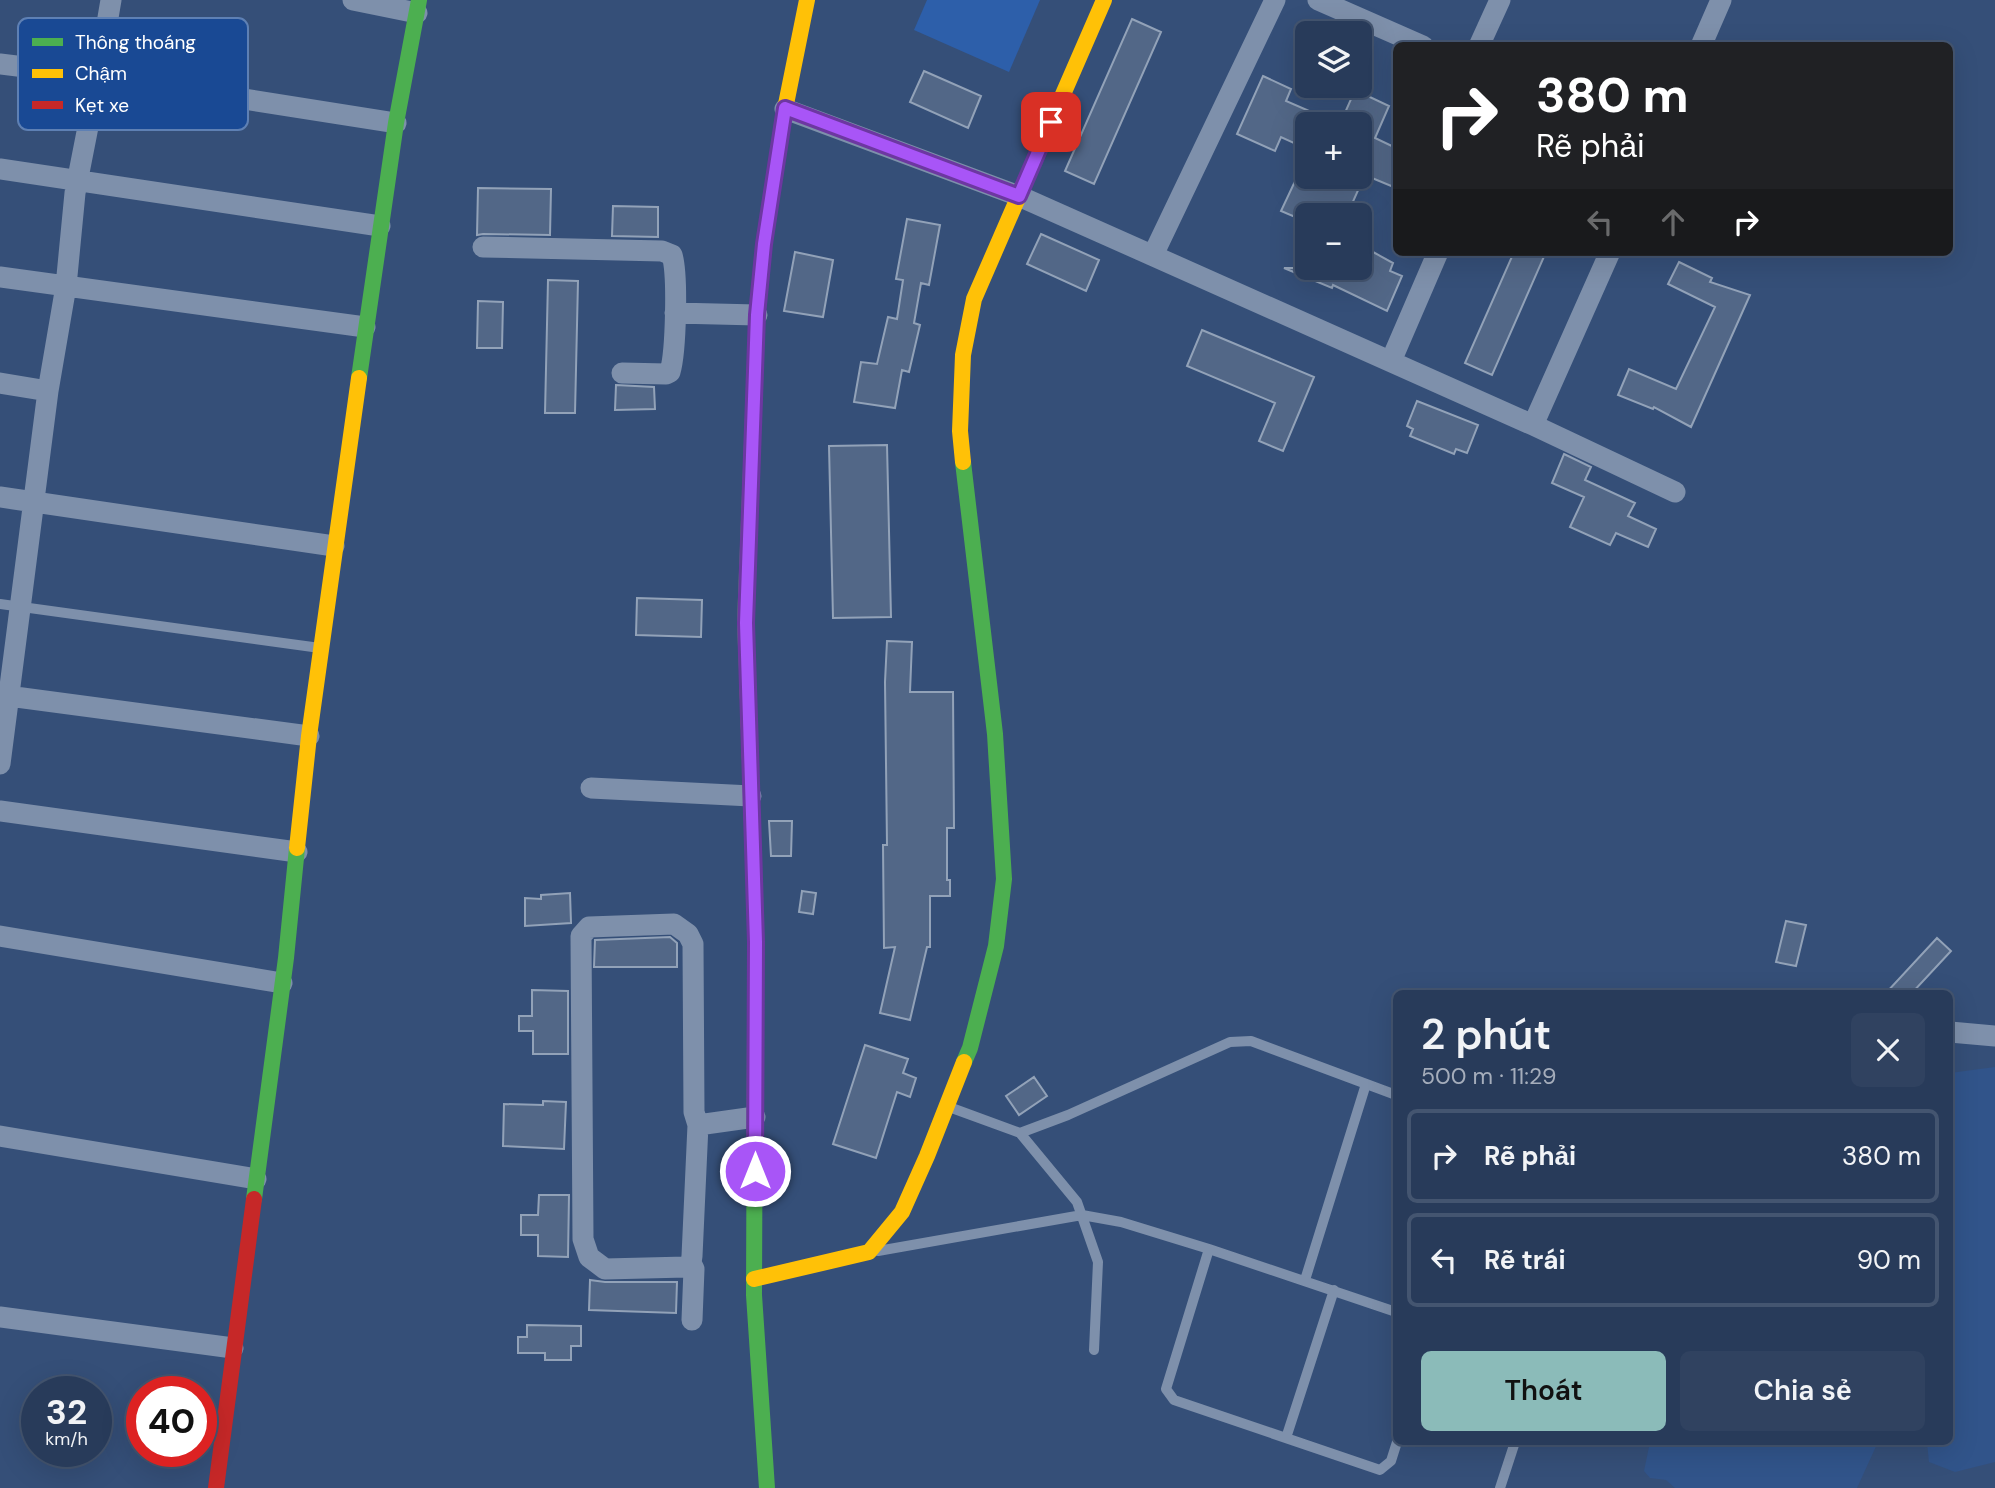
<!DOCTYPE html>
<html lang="vi">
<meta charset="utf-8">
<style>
:root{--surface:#283b5a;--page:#304260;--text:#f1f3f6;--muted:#a5adbb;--line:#445570;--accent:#8bbbb9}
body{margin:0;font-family:"DM Sans",sans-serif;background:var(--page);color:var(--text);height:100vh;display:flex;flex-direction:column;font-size:26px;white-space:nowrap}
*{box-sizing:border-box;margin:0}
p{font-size:23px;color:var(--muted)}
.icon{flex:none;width:38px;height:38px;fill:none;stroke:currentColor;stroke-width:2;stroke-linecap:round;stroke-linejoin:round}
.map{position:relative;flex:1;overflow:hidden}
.panel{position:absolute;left:1393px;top:990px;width:560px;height:455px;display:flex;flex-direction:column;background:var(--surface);border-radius:10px;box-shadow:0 7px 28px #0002,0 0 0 2px var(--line)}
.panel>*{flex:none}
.banner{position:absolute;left:1393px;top:42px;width:560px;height:214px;border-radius:10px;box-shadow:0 7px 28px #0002,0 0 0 2px var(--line);background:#202124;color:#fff;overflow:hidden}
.buttons{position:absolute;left:1295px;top:21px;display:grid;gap:14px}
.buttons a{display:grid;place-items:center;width:77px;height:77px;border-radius:10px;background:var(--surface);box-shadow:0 7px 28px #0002,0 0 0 2px var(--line);font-size:35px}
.speed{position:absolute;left:21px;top:1376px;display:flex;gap:14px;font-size:35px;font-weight:700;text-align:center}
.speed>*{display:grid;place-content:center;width:91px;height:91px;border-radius:50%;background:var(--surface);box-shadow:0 7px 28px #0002,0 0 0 2px var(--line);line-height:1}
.speed small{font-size:18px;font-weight:400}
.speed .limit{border:10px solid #d22;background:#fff;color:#111}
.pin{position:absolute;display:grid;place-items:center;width:60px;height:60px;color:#fff;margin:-30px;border-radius:14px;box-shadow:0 4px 10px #0006}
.me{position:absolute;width:77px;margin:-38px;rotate:0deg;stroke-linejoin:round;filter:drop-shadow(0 0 5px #0008)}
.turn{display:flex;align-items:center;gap:24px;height:147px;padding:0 28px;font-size:32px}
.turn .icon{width:91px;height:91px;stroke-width:2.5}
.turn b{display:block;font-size:49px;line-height:60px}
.lanes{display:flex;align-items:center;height:66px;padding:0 28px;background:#0003;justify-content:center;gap:35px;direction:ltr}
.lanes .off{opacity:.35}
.round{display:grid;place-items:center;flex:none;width:74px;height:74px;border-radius:10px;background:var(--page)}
.overview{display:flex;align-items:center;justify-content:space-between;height:119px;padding:0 28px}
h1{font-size:42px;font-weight:600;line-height:52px}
.primary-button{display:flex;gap:14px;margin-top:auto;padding:14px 28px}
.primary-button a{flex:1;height:80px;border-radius:10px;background:var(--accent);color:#111;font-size:28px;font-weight:600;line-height:80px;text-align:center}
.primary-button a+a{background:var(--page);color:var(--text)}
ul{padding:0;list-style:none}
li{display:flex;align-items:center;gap:21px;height:94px;margin:0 14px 10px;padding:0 14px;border:4px solid var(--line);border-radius:10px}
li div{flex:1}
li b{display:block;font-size:26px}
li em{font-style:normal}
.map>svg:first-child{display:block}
.green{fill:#2d5faa}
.water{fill:#31548a}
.building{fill:#526787;stroke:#92a2b8;stroke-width:2}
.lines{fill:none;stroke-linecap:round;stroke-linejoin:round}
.lane{stroke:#7e90ab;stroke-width:10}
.street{stroke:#7e90ab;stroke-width:21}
.fast{stroke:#4caf50;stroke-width:16}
.slow{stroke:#ffc107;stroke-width:16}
.jam{stroke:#c62828;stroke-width:16}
.route-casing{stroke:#6d37a1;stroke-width:18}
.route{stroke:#a855f7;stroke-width:12}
.key{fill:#194994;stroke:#5e80b4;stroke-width:2}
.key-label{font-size:19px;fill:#fff}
</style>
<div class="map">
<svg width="1995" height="1488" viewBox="0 0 1995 1488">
<rect width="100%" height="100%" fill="#354f78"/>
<!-- green -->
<path class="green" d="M927,0H1040L1009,72L914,30Z"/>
<!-- water -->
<path class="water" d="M1721,988H1769L1803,994H1710Z
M1995,1067V1462L1955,1472L1929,1462L1927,1442H1950V1073Z
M1650,1442H1878L1857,1488H1675L1666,1480L1650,1478L1644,1471Z"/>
<!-- building -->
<path class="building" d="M1132,19L1161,32L1094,184L1065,171Z
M924,71L981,96L968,128L910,102Z
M1263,76L1291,89L1286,101L1339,124H1307V149L1281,137L1275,151L1237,134Z
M1355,90L1389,106L1375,138L1396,148V188L1360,173V124H1340Z
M1297,177H1364L1347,215H1307V222L1281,211Z
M478,188L551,189L550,235L483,234L477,235Z
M613,206L658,207V237L612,236Z
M907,219L940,225L929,285L921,283L914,323L920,325L909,372L902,370L895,408L854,402L861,362L877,364L888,317L897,319L903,280L896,279Z
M1041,234L1099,260L1086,291L1027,264Z
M795,252L833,260L823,317L784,311Z
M1373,252L1393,263L1390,271L1402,276L1387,311L1333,285L1332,288L1284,268H1360V256L1369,260Z
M1514,252H1546L1492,375L1465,363Z
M1679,262L1712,278L1710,282L1750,295L1691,427L1654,407L1653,409L1618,395L1629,369L1676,389L1715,307L1668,284Z
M548,280L578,281L575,413H545Z
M478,301L503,302L502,348H477Z
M1202,330L1314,377L1283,451L1259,441L1275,403L1187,366Z
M616,385L654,387L655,409L615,410Z
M1417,401L1478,425L1467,453L1456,449L1454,454L1410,436L1413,429L1407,426Z
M887,445L891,617L833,618L829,446Z
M1564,454L1591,467L1585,480L1635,503L1628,516L1656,529L1648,547L1616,533L1610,545L1570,527L1584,497L1552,483Z
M637,598L702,600L701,637L636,635Z
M887,641L912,642L910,692H953L954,828H947V880H950V896H930V947H927L910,1020L880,1013L895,947L884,948L883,845H887L885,682Z
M769,821H792L791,856H771Z
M802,891L816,893L813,914L799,912Z
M570,893L571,923L525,926V898L541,899V895Z
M1786,921L1806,925L1796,966L1776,962Z
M670,937L677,943V967H594L595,940Z
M1937,938L1951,951L1911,994H1885Z
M532,990L568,991V1054H533V1031H519V1016H532Z
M865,1045L908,1059L903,1073L916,1078L910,1097L897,1092L876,1158L833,1144Z
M1034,1077L1047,1096L1019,1115L1006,1096Z
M543,1101L566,1102L564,1149L503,1146L504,1104L543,1105Z
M539,1195H569L568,1257L538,1256V1235H521V1215H538Z
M590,1280L605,1282H677L676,1313L589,1310Z
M527,1325L581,1326V1346H571V1360H545V1353H518V1337H527Z"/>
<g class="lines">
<!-- lane -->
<path class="lane" d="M0,604L320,648
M949,1107L1020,1133L1068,1115L1230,1042L1251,1041L1396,1095
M1020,1133L1077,1202L1098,1262L1094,1350
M1209,1249L1166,1389L1174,1400L1380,1470L1391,1461L1397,1442
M878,1251L1082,1215L1121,1222L1209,1249L1396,1312
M1305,1280L1366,1084
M1286,1438L1334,1290
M1500,1488L1515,1442"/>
<!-- street -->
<path class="street" d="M353,0L417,13
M1318,0L1423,46
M1479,46L1500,0
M1701,46L1721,0
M0,64L98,76L396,123
M785,109L1019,196L1533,425L1675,492
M0,169L380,226
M483,247L662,251L672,255C678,274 676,352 670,372L666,374L622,373
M1153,255L1275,0
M0,277L365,327
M675,313L757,315
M1391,361L1438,252
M0,383L48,391
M1533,425L1610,252
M0,497L334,546
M0,695L309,736
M0,764L48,391L66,286L75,193L98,76L111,0
M591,788L751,796
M0,811L297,852
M674,924L688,934L693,944L694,1112L698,1125L692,1256L691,1263L686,1267L605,1269L589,1257L583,1239L581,936L589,927Z
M0,936L282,983
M1950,1032L1995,1036
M698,1125L755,1117
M0,1136L256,1179
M691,1263L694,1269L692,1320
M0,1317L233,1348"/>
<!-- fast -->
<path class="fast" d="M359,378L396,123L419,0
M963,462L995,734L1004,879L996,946L970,1048L964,1062
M747,670L745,623L757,315L764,244L783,119
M755,1033L754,1295L767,1488
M254,1199L286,958L297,848"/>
<!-- slow -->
<path class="slow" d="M783,119L807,0
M963,462L960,431L963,355L974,299L1104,0
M747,670L756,942L755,1033
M297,848L309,736L359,378
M754,1279L869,1252L902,1212L927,1156L964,1062"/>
<!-- jam -->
<path class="jam" d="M216,1488L254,1199"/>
</g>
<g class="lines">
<!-- route casing -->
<g class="route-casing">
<path id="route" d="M755,1171L756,942L746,623L757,315L764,244L785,108L1019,196L1051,122"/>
</g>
<!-- route -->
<use href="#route" class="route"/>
</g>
<!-- legend -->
<rect x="18" y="18" width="230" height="112" rx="10" class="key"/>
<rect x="32" y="38" width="31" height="8" fill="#4caf50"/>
<rect x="32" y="69" width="31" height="9" fill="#ffc107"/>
<rect x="32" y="101" width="31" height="8" fill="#c62828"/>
<g class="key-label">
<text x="75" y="49">Thông thoáng</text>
<text x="75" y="80">Chậm</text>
<text x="75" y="112">Kẹt xe</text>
</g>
</svg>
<div class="buttons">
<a><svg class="icon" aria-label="layers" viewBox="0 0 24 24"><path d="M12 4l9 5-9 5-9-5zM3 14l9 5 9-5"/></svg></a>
<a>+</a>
<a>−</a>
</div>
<div class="speed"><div>32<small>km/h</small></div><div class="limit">40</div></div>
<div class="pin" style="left:1051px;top:122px;background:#d93025"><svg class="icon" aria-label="arrive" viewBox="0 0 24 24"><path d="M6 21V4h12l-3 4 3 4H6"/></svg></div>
<svg class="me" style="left:755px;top:1171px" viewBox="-20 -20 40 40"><circle r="17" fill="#a855f7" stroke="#fff" stroke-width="3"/><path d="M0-11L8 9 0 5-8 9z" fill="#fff"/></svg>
<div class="banner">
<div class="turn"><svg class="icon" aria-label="right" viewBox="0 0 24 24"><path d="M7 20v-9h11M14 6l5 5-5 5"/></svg><div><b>380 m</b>Rẽ phải</div></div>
<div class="lanes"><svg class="icon off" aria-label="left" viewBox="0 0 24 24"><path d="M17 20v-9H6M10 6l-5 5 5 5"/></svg><svg class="icon off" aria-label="ahead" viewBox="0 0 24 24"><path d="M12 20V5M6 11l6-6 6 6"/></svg><svg class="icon" aria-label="right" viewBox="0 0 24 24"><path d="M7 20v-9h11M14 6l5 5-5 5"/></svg></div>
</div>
<section class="panel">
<div class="overview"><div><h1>2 phút</h1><p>500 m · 11:29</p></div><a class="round"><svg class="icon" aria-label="close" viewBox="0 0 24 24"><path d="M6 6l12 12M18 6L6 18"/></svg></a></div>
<ul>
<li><svg class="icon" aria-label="right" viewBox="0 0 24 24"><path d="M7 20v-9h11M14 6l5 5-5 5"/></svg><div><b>Rẽ phải</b></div><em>380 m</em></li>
<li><svg class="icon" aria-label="left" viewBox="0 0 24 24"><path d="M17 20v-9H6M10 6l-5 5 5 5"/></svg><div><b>Rẽ trái</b></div><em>90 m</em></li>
</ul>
<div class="primary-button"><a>Thoát</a><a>Chia sẻ</a></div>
</section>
</div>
